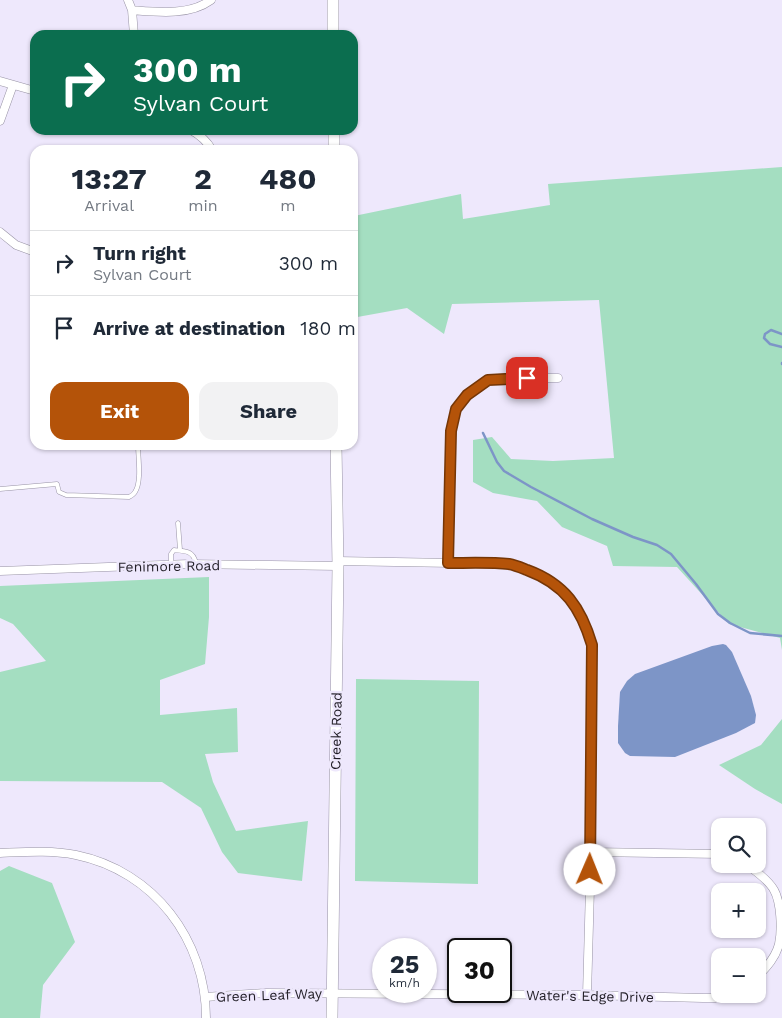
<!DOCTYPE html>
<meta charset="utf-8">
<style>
:root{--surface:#fff;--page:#f2f2f3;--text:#1f2937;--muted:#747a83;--line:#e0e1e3;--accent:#b45309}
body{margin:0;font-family:"Work Sans",sans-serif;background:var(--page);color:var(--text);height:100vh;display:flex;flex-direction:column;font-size:19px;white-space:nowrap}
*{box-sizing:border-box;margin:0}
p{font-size:16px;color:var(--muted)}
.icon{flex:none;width:28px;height:28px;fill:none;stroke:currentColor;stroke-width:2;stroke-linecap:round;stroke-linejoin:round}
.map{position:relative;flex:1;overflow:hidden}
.drawer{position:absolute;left:30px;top:145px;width:328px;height:305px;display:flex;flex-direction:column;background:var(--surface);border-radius:15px;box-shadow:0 1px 4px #0004}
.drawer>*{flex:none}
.top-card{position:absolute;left:30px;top:30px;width:328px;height:105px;border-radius:15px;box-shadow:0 1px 4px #0004;background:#0b6e4f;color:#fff;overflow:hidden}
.buttons{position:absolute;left:711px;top:818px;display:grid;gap:10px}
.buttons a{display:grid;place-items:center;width:55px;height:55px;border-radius:10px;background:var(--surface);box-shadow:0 1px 4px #0004;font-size:25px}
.speed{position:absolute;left:372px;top:938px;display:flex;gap:10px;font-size:25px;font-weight:700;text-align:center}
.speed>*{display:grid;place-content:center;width:65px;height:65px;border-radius:50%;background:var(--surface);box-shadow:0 1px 4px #0004;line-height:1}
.speed small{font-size:12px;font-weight:400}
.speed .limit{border:2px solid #111;border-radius:8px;background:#fff;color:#111}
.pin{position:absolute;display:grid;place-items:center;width:42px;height:42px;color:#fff;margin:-21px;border-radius:10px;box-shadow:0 2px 8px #0006}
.me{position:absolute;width:55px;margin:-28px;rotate:1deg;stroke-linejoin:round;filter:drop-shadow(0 0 4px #0008)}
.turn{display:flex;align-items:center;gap:18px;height:105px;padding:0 20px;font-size:22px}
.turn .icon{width:65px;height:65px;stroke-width:2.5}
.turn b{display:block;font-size:35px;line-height:42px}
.eta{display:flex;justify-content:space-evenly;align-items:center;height:85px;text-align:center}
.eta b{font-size:30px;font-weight:700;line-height:35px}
.button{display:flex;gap:10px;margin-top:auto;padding:10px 20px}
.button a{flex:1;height:58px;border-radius:15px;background:var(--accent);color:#fff;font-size:20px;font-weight:700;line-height:58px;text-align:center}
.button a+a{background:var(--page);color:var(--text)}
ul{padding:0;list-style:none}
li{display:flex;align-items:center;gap:15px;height:65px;padding:0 20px;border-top:1px solid var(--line)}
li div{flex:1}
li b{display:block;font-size:19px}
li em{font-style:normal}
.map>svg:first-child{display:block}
.green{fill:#a4dec1}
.water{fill:#7d95c7}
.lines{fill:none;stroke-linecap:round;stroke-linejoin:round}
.stream{stroke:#7d95c7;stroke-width:2.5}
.lane-casing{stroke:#9893a5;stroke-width:5}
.street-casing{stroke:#9893a5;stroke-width:9}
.secondary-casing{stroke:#9893a5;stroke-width:12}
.lane{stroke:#fff;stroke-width:4}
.street{stroke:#fff;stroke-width:8}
.secondary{stroke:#fff;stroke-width:11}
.route-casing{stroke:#753606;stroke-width:12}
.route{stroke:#b45309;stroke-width:9}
.labels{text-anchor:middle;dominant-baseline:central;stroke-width:5;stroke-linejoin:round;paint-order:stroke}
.street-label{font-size:14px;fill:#201d25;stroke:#eee8fc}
</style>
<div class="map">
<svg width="782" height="1018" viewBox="0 0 782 1018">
<rect width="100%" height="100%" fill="#eee8fc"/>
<!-- green -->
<path class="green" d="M782,167V650L780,638L729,624L677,567L613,566L607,546L562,527L537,501L493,493L473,482V440L492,437L511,459L553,461L614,458L599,300L452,304L444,334L407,308L352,318L354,216L461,194L463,219L550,205L548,184Z
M209,577V617L205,664L160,680V715L237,708L238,752L205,754L213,782L236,831L308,821L302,881L238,873L222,852L201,808L162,782L0,781V672L46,661L13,624L0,618V586Z
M356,679L479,681L478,884L355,881Z
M782,719V804L755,789L719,765L761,745Z
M9,866L52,883L75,942L43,985L40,1018H0V871Z"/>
<!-- water -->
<path class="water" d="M723,644L726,645L732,652L751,696L756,715L755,723L736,733L675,757L630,756L625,753L618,743V726L620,692L627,681L635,674L712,646Z"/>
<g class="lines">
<!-- stream -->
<path class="stream" d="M782,334L771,330L765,334L764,338L770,344L782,347
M782,363V364
M483,433L497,462L504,471L531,487L592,519L633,537L657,545L671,554L696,584L718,614L730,623L750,633L782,636"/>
<!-- lane casing -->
<g class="lane-casing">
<path id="lane" d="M0,489L57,484L59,492L66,495L129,497C131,496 134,494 135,492C142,482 138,457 138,445
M178,523L180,550
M171,565V554L174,550C186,551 193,551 196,563"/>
</g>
<!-- street casing -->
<g class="street-casing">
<path id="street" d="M128,0L132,10L134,35
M132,10C157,12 189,16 211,0
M0,81L35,91
M0,121L13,85
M191,130C200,135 207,141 212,150
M0,232L16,245L35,252
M337,561L511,564C519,567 528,570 536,574C568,590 582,612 592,645L591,852L587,995
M448,563L451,431L456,409L467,395L488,380L511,378H558
M0,571L189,564L338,566
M591,852L720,854
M0,853C25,852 51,850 76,855C154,871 206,940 206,1018
M744,864C753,868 769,881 774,890C781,902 782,930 779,944C776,957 767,967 758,976
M205,997L265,993L587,995L703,998H715L728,994"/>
</g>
<!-- secondary casing -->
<g class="secondary-casing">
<path id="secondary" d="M333,0V35
M334,130V150
M332,1018L338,566L336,445"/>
</g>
<!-- lane -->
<use href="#lane" class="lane"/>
<!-- street -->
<use href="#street" class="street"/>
<!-- secondary -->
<use href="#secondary" class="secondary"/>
</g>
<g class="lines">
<!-- route casing -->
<g class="route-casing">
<path id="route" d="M527,378L488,380L467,395L456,409L451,431L448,563C467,563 491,562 509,564C515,565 522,568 527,570C565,584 581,608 592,645L590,870"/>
</g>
<!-- route -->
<use href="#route" class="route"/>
</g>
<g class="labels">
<!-- street labels -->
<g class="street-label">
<text transform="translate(169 566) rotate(-1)">Fenimore Road</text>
<text transform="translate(336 731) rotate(-89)">Creek Road</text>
<text transform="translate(269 995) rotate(-2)">Green Leaf Way</text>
<text transform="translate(590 996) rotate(1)">Water's Edge Drive</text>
</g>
</g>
</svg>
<div class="buttons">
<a><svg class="icon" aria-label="search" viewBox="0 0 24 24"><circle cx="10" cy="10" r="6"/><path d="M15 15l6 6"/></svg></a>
<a>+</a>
<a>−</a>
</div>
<div class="speed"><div>25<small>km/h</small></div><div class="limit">30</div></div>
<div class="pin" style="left:527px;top:378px;background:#d93025"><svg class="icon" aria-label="arrive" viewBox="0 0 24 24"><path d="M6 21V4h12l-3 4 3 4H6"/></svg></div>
<svg class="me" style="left:590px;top:870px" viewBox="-20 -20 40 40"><circle r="19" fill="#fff"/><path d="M0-13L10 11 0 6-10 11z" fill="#b45309"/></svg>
<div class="top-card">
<div class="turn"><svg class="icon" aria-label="right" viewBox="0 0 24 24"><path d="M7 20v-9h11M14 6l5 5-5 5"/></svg><div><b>300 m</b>Sylvan Court</div></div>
</div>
<section class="drawer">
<div class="eta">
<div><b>13:27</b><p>Arrival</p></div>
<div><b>2</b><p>min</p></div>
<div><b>480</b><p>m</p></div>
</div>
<ul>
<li><svg class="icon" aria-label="right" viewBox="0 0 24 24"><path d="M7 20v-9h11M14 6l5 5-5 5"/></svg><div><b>Turn right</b><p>Sylvan Court</p></div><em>300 m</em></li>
<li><svg class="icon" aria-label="arrive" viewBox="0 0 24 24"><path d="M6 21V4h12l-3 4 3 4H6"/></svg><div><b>Arrive at destination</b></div><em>180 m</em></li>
</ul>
<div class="button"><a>Exit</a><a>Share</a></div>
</section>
</div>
